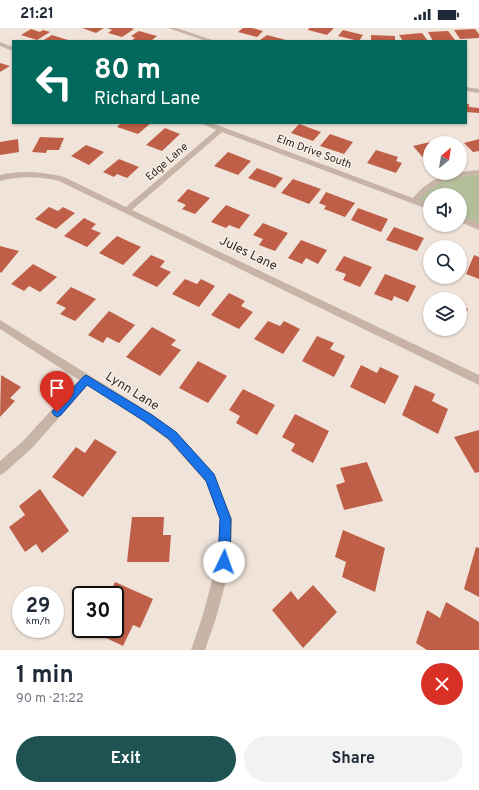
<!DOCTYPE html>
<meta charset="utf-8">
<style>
:root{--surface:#fff;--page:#f2f2f3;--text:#1f2937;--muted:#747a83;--accent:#1f5353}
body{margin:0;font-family:Overpass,sans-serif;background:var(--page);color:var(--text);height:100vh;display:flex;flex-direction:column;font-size:15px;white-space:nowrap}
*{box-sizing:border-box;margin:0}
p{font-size:13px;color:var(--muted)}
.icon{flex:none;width:22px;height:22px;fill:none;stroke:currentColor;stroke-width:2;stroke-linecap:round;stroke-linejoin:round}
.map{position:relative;height:622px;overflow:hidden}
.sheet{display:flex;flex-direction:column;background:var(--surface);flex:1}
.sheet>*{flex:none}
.banner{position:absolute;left:12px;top:12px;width:455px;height:84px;border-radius:0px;box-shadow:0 1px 3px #0004;background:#00695c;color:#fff;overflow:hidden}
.needle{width:26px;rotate:30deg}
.buttons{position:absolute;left:423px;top:108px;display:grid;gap:8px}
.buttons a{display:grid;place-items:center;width:44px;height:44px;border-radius:50%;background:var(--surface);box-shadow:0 1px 3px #0004;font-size:20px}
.speed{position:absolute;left:12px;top:558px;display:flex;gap:8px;font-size:20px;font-weight:700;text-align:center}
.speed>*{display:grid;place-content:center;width:52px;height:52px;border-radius:50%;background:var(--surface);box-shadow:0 1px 3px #0004;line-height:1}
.speed small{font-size:10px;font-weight:400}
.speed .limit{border:2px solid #111;border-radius:6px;background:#fff;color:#111}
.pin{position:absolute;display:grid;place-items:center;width:34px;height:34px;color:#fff;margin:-41px -17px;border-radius:50% 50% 50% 0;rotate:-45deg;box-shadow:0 0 4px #0007}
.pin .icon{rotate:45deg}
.me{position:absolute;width:44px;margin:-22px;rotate:3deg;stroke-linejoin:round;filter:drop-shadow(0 0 3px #0008)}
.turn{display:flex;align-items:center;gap:14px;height:84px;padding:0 16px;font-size:18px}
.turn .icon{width:52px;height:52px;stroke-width:2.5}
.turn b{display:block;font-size:28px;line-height:34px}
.round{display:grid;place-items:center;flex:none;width:42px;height:42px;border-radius:21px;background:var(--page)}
.summary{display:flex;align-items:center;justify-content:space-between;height:68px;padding:0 16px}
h1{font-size:24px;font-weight:700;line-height:30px}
.button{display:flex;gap:8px;margin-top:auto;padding:8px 16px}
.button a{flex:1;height:46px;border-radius:24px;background:var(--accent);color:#fff;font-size:16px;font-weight:700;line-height:46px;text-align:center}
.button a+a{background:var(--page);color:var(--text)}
.status{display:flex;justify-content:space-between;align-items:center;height:28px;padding:0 20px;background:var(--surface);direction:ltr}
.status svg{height:11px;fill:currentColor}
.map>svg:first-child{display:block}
.green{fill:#b4be9b}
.building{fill:#c05f48}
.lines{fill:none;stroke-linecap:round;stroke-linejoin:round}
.street{fill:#c7b4a7;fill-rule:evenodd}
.route{fill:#1a73e8;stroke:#114b97}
.labels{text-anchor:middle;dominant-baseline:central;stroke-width:3;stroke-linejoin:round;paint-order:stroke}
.far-street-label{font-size:11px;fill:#342a27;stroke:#f8efe6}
.street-label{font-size:13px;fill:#342a27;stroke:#f8efe6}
</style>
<div class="status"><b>21:21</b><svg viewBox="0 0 49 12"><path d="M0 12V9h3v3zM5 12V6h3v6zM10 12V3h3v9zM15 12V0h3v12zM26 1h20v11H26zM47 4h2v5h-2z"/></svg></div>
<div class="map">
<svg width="479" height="622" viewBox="0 0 479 622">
<rect width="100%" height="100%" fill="#f0e4da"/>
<!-- green -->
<path class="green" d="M479,146V199L460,191V167H430V179L416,174L428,158L457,149Z"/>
<!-- building -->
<path class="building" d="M82,0H104L96,5Z
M107,0H131L134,1L122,9L108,5L112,2Z
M243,0H252L263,3L257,9L238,4Z
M309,0H334L327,7L308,2Z
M31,1L40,4L43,2L50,4L37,12L21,7Z
M475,1L479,6V10L460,11L454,2Z
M343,2L363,7L359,13L338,8Z
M139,3L157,8L151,13L132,12L135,10L131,8Z
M448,3L455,12L433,13L428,4Z
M422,5L428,13H403L399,7Z
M52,7L68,12L42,13Z
M267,7L286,12H260Z
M371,7L395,8V13H371Z
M0,35L10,38L0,44Z
M466,76H469V79L479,80V85L466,84Z
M121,95H151L138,106L117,99Z
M299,96L321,104L313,113L291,105Z
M165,100L180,106L162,123L146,117Z
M330,106L353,114L344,126L320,118Z
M40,109L64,110L59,122H47L46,125L32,124Z
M18,111L19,124L0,127V114Z
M479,111V123L473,124L464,115Z
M430,114V131L425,132L413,118Z
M86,117L104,124L89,137L71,128Z
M376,122L398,129L396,133L402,135L396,145L367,135Z
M228,124L251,133L238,147L214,138Z
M119,131L139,139L127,150L117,146L114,149L103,144Z
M257,140L283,150L275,160L248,150Z
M293,151L321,161L309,176L281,165Z
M188,161L210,170L195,186L182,181L186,177L177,173Z
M326,164L355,175L345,189L324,181L326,178L319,175Z
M226,177L250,187L239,201L229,197L226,200L211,194Z
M49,179L58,183L63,179L75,185L56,201L35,191Z
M358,180L388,191L381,204L351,192Z
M84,190L96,196L91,201L101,205L87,219L64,208Z
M263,195L288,205L275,223L259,217L263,211L253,207Z
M394,199L424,210L417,223L386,212Z
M117,208L141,219L123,237L99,225Z
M301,212L327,222L318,236L306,230L302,236L288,230Z
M0,218L19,223L1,245L0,244Z
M460,224L466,226L460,239Z
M151,227L165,233L160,239L171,244L157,259L132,247Z
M474,227L479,229V251L466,246Z
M344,228L372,239L360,259L343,252L346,246L335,242Z
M33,236L57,249L40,264L29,258L24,263L11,256Z
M385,246L416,258L408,274L394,268L392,273L374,266Z
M185,251L197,256L201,251L215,258L199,279L172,266Z
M71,259L96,271L75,293L60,286L66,280L56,275Z
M229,265L245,273L241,278L253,284L239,301L211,287Z
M460,278L468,281L460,300Z
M109,283L135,297L119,315L107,309L103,315L88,307Z
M268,293L280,298L284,293L300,301L283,326L254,311Z
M152,299L176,312L171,317L181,322L160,348L126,329Z
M317,308L334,315L330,321L345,328L334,349L302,333Z
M198,333L227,348L208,375L179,360Z
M361,337L377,345L380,339L399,348L385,376L350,359Z
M1,347L21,359L10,370L15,373L0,389Z
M415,357L435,366L432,373L448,381L438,406L402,387Z
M243,361L275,377L257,407L236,395L240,388L229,382Z
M295,386L329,403L313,435L291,423L295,416L282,409Z
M479,402V444L475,445L454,409Z
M95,411L117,424L83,469L52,449L76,419L85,425Z
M367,434L383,473L344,482L336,457L345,454L340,440Z
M40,461L69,503L42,525L36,516L25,524L9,499L25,487L19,478Z
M132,489H164L163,507H171L169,534H127Z
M343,502L385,520L375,564L342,549L346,534L335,529Z
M476,519L479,520V569L464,561Z
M115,554L153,571L140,600L133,597L123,618L100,607L103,601H115V567H109Z
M313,557L337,584L303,620L272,582L291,563L298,572Z
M446,574L479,594V622H427L416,615L427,582L440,590Z"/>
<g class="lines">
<!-- street -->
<path class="street" d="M168,0H177L215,13H206Z
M0,14L13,19V23L0,18Z
M466,59L479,61V65L466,63Z
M201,95H212L413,170C433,146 451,145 479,142V146C453,150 438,150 420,172L430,176V182L222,104L132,182L479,347V357L59,153C39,148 20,148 0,153V147C21,142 42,144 64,149L126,179L216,102Z
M460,188L479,196V202L460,194Z
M0,292L152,386L176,404L214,446L232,491L231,534L216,590L205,622H191L202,590L217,534L220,491L206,454L168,412L144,394L88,357L32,420L4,445L0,447V433L24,412L79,352L0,301Z"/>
</g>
<!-- route -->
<path class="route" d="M86,347L152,387L176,404L214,446L231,491L230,534L228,539L224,540L219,539L218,534L220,491L206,453L169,411L144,393L87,357L61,387L57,389L54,387L52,384L54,381L83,349Z"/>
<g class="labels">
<!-- far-street labels -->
<g class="far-street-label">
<text transform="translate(314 124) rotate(20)">Elm Drive South</text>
<text transform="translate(167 134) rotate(-41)">Edge Lane</text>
</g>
<!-- street labels -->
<g class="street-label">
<text transform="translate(248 226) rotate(26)">Jules Lane</text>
<text transform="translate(132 364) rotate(32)">Lynn Lane</text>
</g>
</g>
</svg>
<div class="buttons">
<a><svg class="needle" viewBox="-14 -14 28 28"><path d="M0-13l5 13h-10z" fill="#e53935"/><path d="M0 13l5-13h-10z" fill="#747a83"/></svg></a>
<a><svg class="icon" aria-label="sound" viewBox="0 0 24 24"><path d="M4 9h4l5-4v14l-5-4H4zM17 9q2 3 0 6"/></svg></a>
<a><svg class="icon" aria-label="search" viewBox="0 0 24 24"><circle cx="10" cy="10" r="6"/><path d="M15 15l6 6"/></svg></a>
<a><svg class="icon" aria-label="layers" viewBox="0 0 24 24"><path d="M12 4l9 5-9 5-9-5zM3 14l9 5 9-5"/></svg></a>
</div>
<div class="speed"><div>29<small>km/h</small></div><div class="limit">30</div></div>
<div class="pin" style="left:57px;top:384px;background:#d93025"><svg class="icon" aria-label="arrive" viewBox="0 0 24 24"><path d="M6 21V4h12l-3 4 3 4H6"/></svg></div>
<svg class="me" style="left:224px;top:534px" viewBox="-20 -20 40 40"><circle r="19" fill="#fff"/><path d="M0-13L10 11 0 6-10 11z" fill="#1a73e8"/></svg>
<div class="banner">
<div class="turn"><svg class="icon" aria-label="left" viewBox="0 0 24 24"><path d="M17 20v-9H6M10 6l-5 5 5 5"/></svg><div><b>80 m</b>Richard Lane</div></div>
</div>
</div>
<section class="sheet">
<div class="summary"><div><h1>1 min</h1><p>90 m · 21:22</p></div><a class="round" style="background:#d93025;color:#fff"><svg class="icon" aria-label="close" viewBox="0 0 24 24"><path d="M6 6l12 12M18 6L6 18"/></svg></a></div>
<div class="button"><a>Exit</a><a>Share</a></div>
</section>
